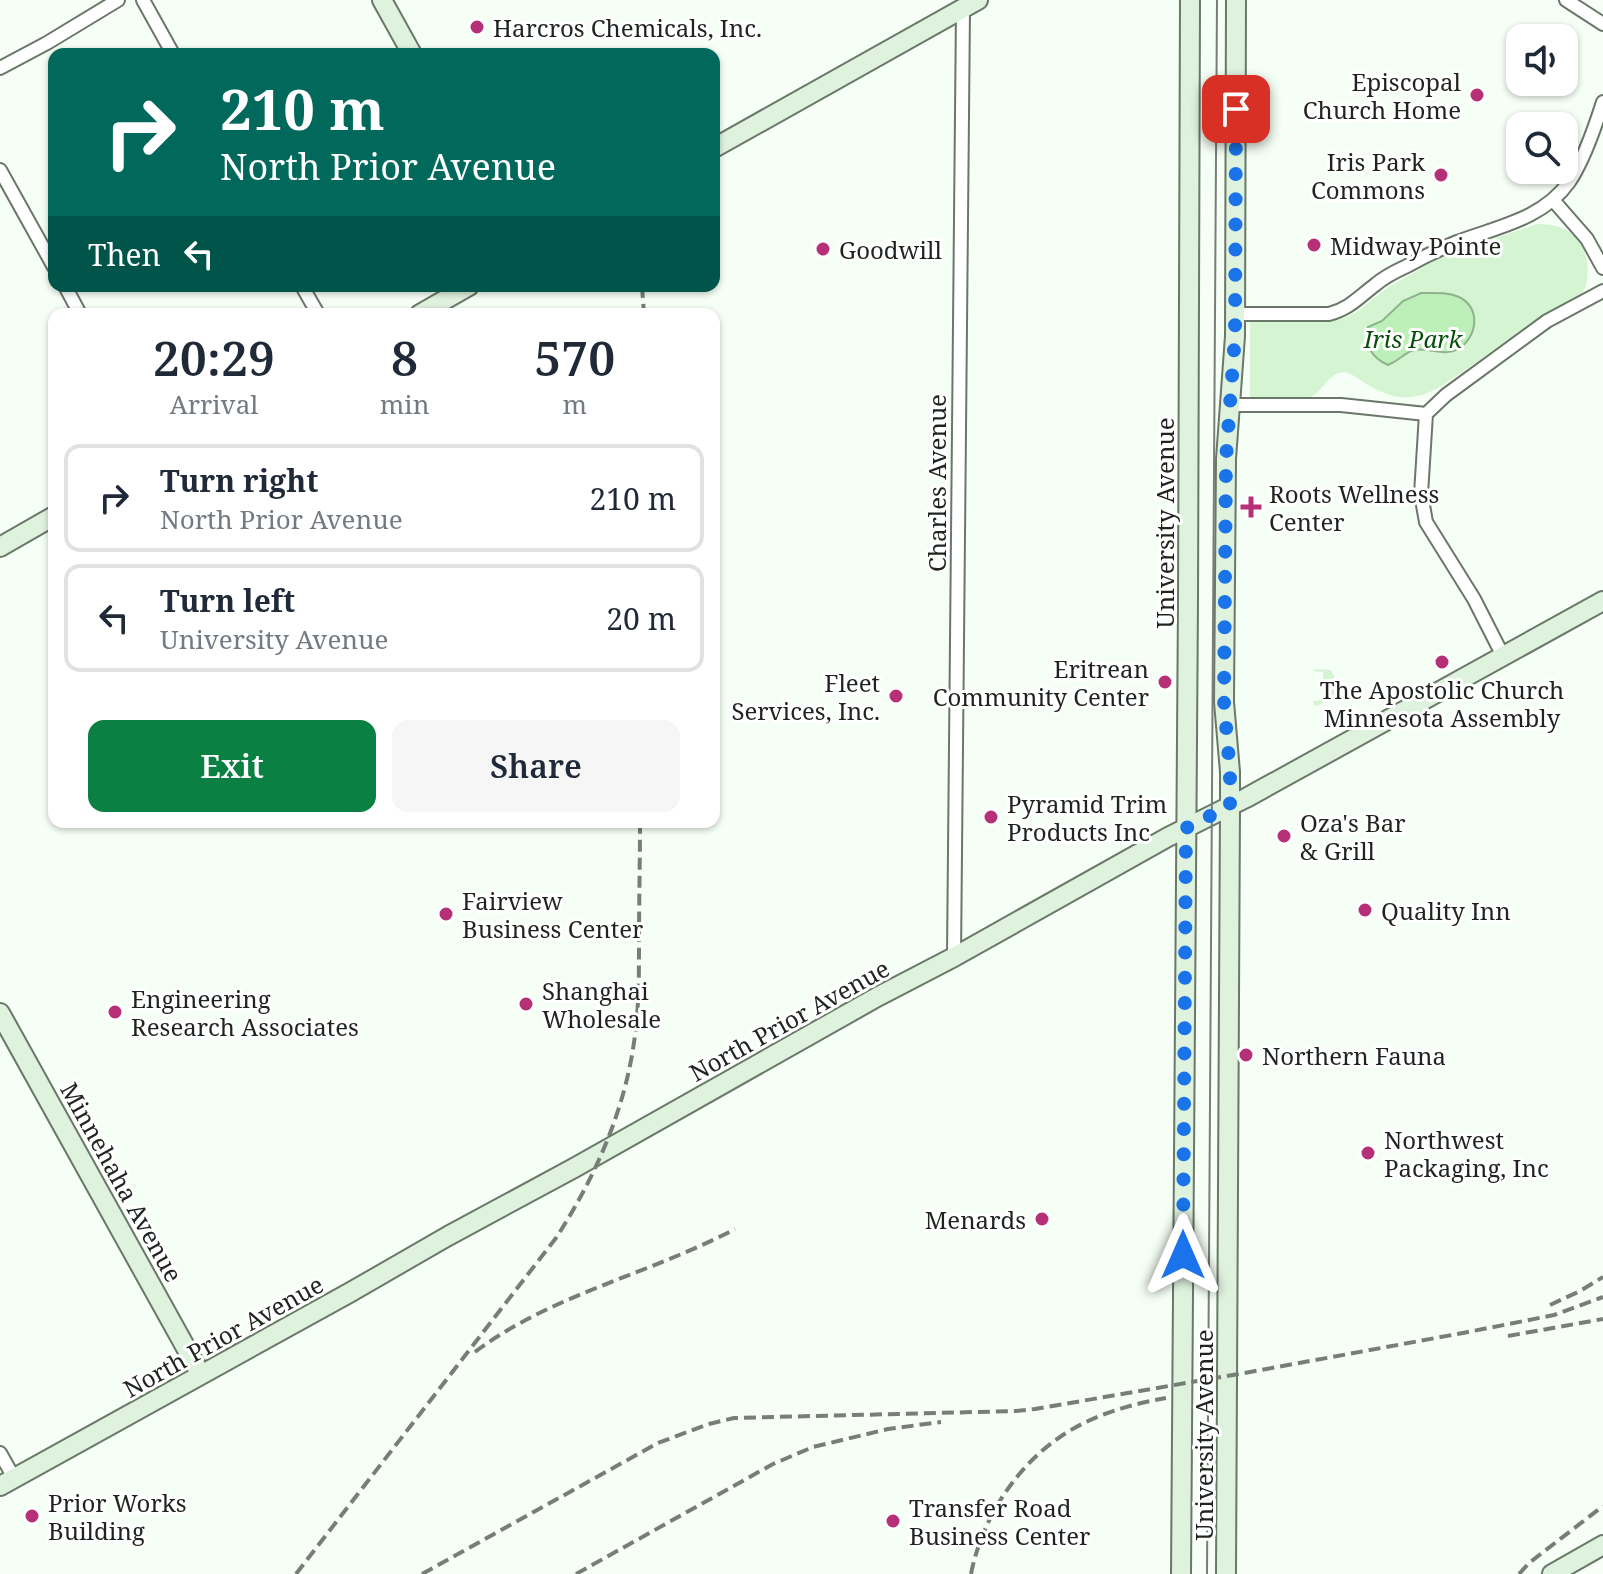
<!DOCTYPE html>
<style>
:root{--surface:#fff;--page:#f6f6f7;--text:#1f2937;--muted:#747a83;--line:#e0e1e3;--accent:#0b8043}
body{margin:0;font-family:"Noto Serif",serif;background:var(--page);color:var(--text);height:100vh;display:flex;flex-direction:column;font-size:30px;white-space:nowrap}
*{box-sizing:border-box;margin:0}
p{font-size:26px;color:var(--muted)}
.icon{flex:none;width:44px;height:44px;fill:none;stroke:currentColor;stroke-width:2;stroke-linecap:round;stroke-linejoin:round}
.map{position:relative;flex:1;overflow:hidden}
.side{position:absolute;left:48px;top:308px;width:672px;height:520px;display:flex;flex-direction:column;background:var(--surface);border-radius:16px;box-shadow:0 2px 6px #0004}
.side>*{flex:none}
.hud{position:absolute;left:48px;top:48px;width:672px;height:244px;border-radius:16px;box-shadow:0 2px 6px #0004;background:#00695c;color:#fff;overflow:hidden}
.fabs{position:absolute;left:1506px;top:24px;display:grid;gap:16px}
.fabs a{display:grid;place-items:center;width:72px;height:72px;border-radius:16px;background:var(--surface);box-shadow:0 2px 6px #0004;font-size:40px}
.pin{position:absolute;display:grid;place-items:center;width:68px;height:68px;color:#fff;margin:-34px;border-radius:16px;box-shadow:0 4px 12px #0006}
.me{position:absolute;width:88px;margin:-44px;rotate:0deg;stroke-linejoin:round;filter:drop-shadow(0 0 6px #0008)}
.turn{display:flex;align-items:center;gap:28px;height:168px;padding:0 40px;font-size:36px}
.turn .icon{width:104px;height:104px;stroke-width:2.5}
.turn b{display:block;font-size:56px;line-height:68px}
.then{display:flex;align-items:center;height:76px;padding:0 40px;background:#0003;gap:16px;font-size:30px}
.eta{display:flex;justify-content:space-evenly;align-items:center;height:136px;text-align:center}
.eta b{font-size:48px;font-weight:600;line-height:56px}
.button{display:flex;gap:16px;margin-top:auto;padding:16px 40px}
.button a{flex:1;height:92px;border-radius:16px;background:var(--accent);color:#fff;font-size:32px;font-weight:600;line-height:92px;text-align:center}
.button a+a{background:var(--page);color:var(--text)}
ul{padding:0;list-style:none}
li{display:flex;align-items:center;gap:24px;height:108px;margin:0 16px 12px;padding:0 24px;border:4px solid var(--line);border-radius:16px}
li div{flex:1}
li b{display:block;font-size:30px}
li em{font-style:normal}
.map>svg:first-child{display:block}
.green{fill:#d5f5d2}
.water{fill:#bdefb9;stroke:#8eb28b;stroke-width:2}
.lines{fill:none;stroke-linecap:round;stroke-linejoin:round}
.street-casing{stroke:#6a7769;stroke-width:16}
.secondary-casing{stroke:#6a7769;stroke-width:22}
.street{stroke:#fff;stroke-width:12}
.secondary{stroke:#dff2de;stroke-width:18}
.tram{stroke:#777e77;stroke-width:2}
.rail{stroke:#777e77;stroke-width:4;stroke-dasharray:12 6;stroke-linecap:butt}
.route{stroke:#1a73e8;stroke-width:14;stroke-dasharray:0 25.2}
.poi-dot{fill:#b53076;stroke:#fff;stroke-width:3}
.labels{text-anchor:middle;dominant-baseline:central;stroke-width:6;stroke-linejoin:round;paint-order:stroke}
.poi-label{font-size:24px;fill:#1f241f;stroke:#fff;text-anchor:start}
.park-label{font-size:24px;font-style:italic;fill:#074f09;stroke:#fff}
.street-label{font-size:24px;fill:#1f241f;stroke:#fff}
</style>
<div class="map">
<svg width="1603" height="1574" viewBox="0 0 1603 1574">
<rect width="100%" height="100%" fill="#f6fff5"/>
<!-- green -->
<path class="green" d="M1537,224C1554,224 1571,228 1581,244C1588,256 1591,279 1583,292C1575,304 1548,315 1535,322C1503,342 1473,365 1442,386C1413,402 1396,401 1368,385C1360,380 1354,375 1345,372C1328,373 1324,390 1311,397H1250V321L1339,320L1349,316L1358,311L1387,288L1443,256Z
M1315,669L1331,670L1341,692L1317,706L1314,705L1313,701L1323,700V672L1314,671Z"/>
<!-- water -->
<path class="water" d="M1421,293C1435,293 1447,292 1459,297C1482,308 1477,338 1458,349C1444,357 1428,347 1414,350C1406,352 1399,360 1392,363L1388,365C1372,358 1363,344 1368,327L1382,321L1403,301Z"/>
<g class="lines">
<!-- street casing -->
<g class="street-casing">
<path id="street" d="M143,0L173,54
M1566,0L1603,24
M0,68L47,43L118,0
M0,170L54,267
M1553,200L1587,239L1603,268
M65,286L80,314
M302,286L318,314
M1235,314H1329C1349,309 1359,297 1375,285C1384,277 1396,271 1407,266C1423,257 1440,249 1457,242C1497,227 1543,219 1569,182C1582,163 1596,124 1603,102
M1230,405H1341L1426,414
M1426,414L1421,494L1426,522L1474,599L1503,656
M1426,414L1446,395L1547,321L1603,291
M954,957L963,9
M0,1453L14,1478"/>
</g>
<!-- secondary casing -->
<g class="secondary-casing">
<path id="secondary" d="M382,0L412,54
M714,148L978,0
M420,314L469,286
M0,547L54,516
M0,1013L201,1375
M0,1486L349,1293L448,1236L574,1168L877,997L954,957L1168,837L1246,798L1603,601
M1181,1574L1188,601L1190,0
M1226,1574L1230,806V772L1224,702L1226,459L1235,336L1236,0
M1552,1574L1603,1545"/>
</g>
<!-- street -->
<use href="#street" class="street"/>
<!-- secondary -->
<use href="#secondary" class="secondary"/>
<!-- tram -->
<path class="tram" d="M1207,1574L1217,0"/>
<!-- rail -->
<path class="rail" d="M642,286L644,314
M1550,1305L1580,1291L1603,1277
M1508,1336L1603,1319
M475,1352C552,1294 650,1274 735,1229
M296,1574L556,1238C596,1176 626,1108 635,1035C639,1005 639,974 639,944C639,903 640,863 640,822
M422,1574L658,1443L709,1424L734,1418L1016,1411L1035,1409L1250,1372L1463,1333L1554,1315L1603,1297
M576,1574L773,1464L813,1447L888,1429L941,1422
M971,1574C982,1518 1017,1464 1066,1433C1096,1414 1132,1404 1166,1398
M1519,1574L1529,1563L1603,1506"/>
</g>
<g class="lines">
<!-- route -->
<path class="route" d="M1183,1255L1186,828L1230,806V772L1224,702L1226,459L1235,336L1236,109"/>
</g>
<!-- markers -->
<g class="poi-dot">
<circle cx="477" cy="27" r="8"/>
<circle cx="1477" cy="95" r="8"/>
<circle cx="1441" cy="175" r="8"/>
<circle cx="1314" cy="245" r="8"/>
<circle cx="823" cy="249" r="8"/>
<path d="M1247 495h8v8h8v8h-8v8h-8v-8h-8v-8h8z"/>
<circle cx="1442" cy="662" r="8"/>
<circle cx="1165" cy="682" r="8"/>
<circle cx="896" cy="696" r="8"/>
<circle cx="991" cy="817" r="8"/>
<circle cx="1284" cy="836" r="8"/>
<circle cx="1365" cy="910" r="8"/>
<circle cx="446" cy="914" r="8"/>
<circle cx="526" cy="1004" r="8"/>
<circle cx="115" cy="1012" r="8"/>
<circle cx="1246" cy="1055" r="8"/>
<circle cx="1368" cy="1153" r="8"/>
<circle cx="1042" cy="1219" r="8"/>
<circle cx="32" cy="1516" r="8"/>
<circle cx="893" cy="1521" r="8"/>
</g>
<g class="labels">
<!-- poi labels -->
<g class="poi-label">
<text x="493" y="27">Harcros Chemicals, Inc.</text>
<text x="1461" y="81" text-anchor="end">Episcopal<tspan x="1461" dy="28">Church Home</tspan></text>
<text x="1425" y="161" text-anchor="end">Iris Park<tspan x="1425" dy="28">Commons</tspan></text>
<text x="1330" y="245">Midway Pointe</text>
<text x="839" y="249">Goodwill</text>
<text x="1269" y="493">Roots Wellness<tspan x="1269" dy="28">Center</tspan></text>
<text x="1149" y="668" text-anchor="end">Eritrean<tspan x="1149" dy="28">Community Center</tspan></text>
<text x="880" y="682" text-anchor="end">Fleet<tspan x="880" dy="28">Services, Inc.</tspan></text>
<text x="1442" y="689" text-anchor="middle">The Apostolic Church<tspan x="1442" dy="28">Minnesota Assembly</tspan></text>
<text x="1007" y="803">Pyramid Trim<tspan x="1007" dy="28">Products Inc</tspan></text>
<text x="1300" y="822">Oza's Bar<tspan x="1300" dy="28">&amp; Grill</tspan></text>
<text x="462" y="900">Fairview<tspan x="462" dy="28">Business Center</tspan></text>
<text x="1381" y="910">Quality Inn</text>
<text x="542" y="990">Shanghai<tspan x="542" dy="28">Wholesale</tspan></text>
<text x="131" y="998">Engineering<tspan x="131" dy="28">Research Associates</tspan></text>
<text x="1262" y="1055">Northern Fauna</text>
<text x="1384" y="1139">Northwest<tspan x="1384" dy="28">Packaging, Inc</tspan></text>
<text x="1026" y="1219" text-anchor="end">Menards</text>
<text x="48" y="1502">Prior Works<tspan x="48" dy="28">Building</tspan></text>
<text x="909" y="1507">Transfer Road<tspan x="909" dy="28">Business Center</tspan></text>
</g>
<!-- park labels -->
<g class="park-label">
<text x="1413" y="338">Iris Park</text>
</g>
<!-- street labels -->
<g class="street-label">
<text transform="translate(936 483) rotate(-90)">Charles Avenue</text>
<text transform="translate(1164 523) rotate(-90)">University Avenue</text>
<text transform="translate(789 1020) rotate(-29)">North Prior Avenue</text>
<text transform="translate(122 1182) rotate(61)">Minnehaha Avenue</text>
<text transform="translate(223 1336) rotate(-29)">North Prior Avenue</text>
<text transform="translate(1203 1435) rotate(-90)">University Avenue</text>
</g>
</g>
</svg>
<div class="fabs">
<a><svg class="icon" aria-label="sound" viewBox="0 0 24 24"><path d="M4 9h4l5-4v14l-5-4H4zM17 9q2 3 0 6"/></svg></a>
<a><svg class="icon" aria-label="search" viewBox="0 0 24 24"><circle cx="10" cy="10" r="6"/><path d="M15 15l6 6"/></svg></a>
</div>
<div class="pin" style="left:1236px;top:109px;background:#d93025"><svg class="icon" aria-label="arrive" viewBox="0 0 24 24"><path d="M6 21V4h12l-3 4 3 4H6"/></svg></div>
<svg class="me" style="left:1183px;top:1255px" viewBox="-20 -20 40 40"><path d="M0-17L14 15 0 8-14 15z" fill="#1a73e8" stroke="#fff" stroke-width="4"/></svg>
<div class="hud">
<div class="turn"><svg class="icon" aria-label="right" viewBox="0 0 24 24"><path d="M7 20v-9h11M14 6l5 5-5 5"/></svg><div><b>210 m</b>North Prior Avenue</div></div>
<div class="then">Then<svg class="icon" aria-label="left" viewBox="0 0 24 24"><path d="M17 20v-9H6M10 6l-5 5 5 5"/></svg></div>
</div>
<section class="side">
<div class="eta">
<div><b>20:29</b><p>Arrival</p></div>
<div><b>8</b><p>min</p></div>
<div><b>570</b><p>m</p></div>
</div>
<ul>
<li><svg class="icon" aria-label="right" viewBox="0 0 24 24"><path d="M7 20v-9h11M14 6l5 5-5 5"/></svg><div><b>Turn right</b><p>North Prior Avenue</p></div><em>210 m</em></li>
<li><svg class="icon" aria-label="left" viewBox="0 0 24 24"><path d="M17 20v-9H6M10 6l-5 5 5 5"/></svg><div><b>Turn left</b><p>University Avenue</p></div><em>20 m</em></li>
</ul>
<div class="button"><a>Exit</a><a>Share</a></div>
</section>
</div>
